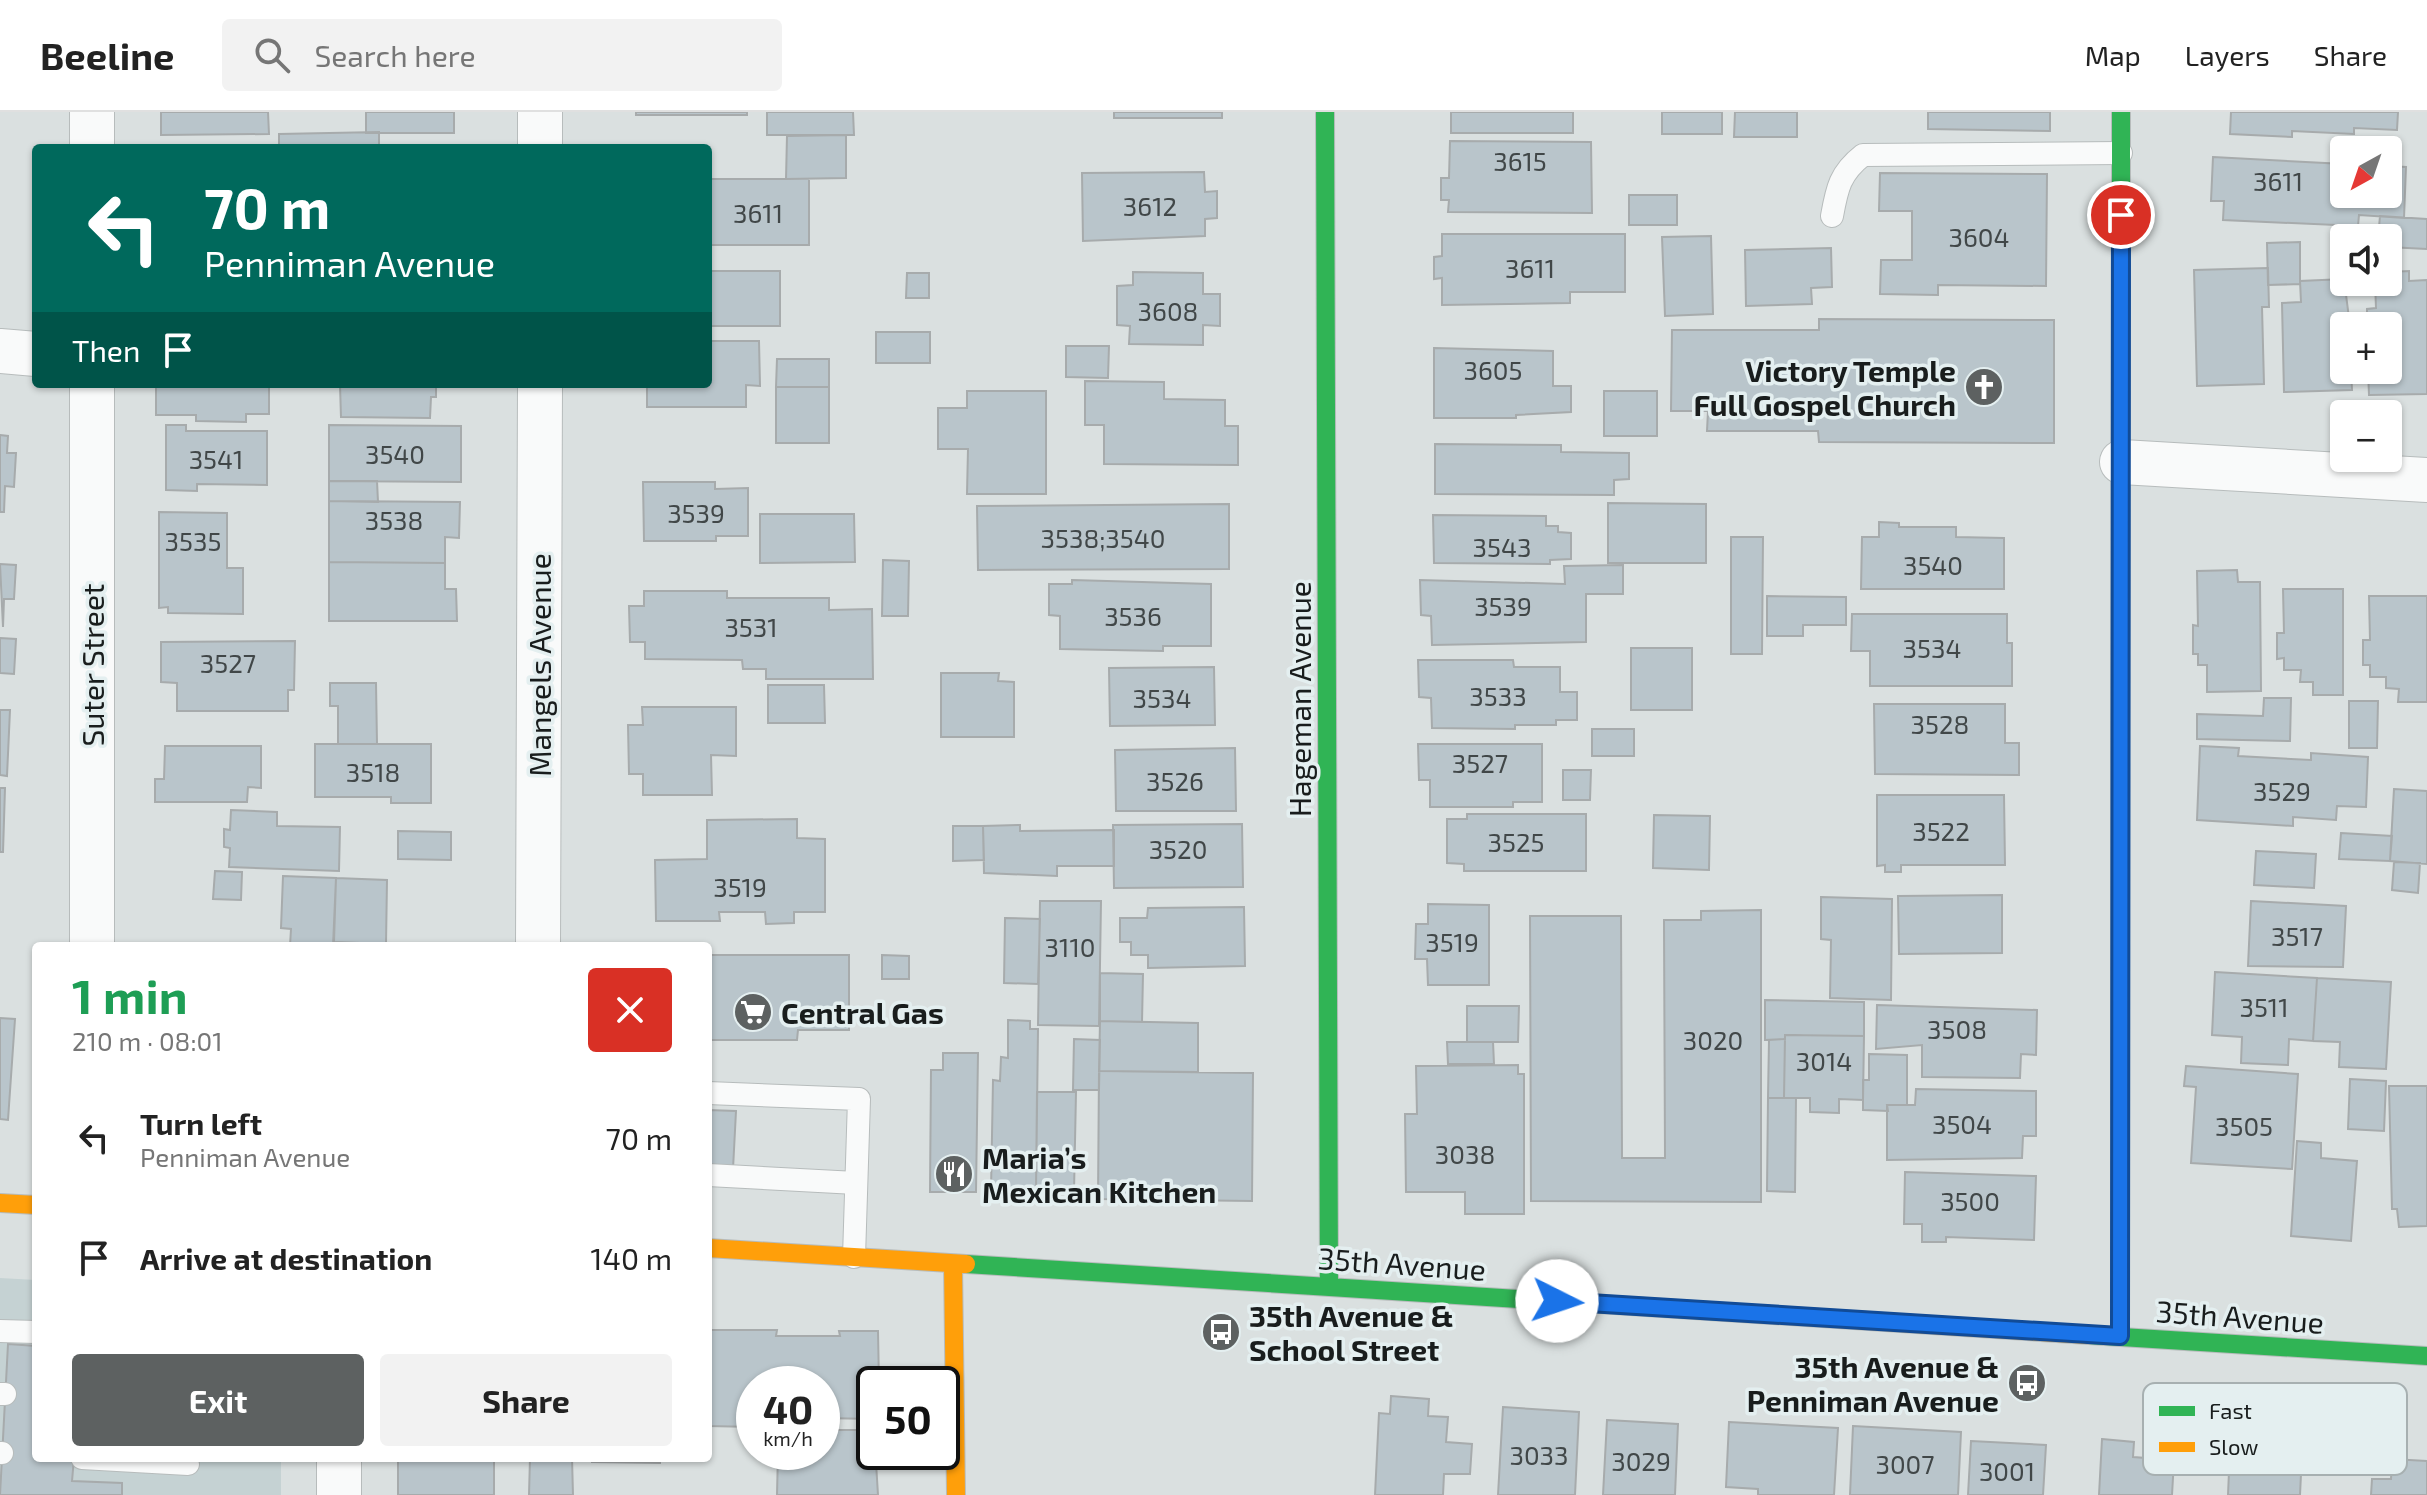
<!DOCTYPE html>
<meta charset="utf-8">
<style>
:root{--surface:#fff;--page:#f2f2f2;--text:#222;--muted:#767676;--line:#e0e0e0;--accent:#5d6161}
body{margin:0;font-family:"Exo 2",sans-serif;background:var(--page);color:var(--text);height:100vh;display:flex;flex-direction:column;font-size:30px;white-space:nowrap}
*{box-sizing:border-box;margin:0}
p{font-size:26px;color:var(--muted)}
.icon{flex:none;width:44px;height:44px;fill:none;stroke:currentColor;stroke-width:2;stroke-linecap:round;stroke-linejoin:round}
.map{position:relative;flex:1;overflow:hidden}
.sheet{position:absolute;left:32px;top:830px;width:680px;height:520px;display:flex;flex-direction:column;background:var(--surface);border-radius:8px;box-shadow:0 2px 6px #0004}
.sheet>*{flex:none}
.top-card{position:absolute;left:32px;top:32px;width:680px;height:244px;border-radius:8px;box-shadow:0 2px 6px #0004;background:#00695c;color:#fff;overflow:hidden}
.needle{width:52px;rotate:220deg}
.buttons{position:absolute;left:2330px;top:24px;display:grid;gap:16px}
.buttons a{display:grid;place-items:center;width:72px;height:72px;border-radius:8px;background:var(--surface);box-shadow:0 2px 6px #0004;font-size:40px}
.speed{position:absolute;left:736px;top:1254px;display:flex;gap:16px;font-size:40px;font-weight:700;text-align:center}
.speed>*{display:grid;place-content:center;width:104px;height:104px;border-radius:50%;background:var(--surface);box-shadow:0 2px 6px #0004;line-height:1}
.speed small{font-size:20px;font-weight:400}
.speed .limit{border:4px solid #111;border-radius:12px;background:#fff;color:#111}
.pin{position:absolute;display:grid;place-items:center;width:68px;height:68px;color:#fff;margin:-34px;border:4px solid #fff;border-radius:50%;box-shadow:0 2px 8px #0007}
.me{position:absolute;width:88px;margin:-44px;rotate:94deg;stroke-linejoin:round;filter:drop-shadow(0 0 6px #0008)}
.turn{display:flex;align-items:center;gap:28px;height:168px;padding:0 40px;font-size:36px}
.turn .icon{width:104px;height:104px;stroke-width:2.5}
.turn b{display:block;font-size:56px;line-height:68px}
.then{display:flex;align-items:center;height:76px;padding:0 40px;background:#0003;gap:16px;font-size:30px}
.round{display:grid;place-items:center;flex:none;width:84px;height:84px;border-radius:8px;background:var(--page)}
.summary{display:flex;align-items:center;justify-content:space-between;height:136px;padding:0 40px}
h1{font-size:48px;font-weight:700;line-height:60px;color:#1e9e55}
.primary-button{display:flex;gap:16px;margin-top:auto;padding:16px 40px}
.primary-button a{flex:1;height:92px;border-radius:8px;background:var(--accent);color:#fff;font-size:32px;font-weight:700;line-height:92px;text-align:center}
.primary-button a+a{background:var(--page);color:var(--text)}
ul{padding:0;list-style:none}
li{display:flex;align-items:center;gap:24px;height:120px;padding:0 40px}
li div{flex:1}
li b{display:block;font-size:30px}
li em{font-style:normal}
header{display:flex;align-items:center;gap:48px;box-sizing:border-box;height:112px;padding:0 40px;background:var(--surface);border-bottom:2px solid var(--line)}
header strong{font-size:38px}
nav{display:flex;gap:44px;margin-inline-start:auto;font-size:28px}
.search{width:560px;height:72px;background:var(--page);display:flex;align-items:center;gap:20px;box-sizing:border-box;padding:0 28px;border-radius:8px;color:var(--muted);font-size:30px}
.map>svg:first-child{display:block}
.built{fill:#c5d2d3}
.building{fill:#b9c5cb;stroke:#a7abac;stroke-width:2}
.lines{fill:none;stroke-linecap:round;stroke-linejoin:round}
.lane-casing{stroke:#b7bcbc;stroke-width:24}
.street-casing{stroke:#b7bcbc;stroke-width:46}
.fast-casing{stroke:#b7bcbc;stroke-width:20}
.slow-casing{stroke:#b7bcbc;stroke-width:20}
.lane{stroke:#f9fafa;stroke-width:22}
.street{stroke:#f9fafa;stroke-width:44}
.fast{stroke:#30b455;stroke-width:18}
.slow{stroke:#ff9f0a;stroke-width:18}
.route-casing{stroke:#114b97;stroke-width:20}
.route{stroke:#1a73e8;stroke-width:14}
.labels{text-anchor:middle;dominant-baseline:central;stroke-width:7;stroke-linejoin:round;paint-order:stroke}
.number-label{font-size:26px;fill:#414748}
.poi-label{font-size:30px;font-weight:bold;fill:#191d1d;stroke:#e4eff0;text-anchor:start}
.street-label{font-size:30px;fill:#191d1d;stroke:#e4eff0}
.key{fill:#e4eff0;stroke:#a7b0b1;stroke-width:2}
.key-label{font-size:22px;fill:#191d1d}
</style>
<header>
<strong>Beeline</strong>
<div class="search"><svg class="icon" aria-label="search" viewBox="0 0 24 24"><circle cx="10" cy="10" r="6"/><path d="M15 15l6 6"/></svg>Search here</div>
<nav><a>Map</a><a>Layers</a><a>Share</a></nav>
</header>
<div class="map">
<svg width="2427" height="1383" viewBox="0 0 2427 1383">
<rect width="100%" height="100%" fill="#dae0e0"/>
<!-- built -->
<path class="built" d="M0,1166L36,1168V1346H281V1383H0Z"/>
<!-- building -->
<path class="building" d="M161,0H268L269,22L161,23Z
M366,0H454V21H366Z
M636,0H747V3H636Z
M767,0H853L854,23H767Z
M1114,0H1222V6H1114Z
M1451,0H1573V21H1451Z
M1662,0H1722V22H1662Z
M1735,0H1797V25H1734Z
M1928,0H2050V19L1928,17Z
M2231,0H2398L2397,18L2354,16V22L2292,19V25L2230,22Z
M379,20V36H279V22Z
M846,23V66L786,67L787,24Z
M1450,29L1591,30L1592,101L1448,100L1449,88H1441V66H1449Z
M234,33V36L169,34Z
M2213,45L2344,52V82H2388V54L2406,55L2404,106L2359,103L2358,114L2223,108L2224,89H2211Z
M1204,60L1205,80L1217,79V106L1205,107V124L1083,129L1082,61Z
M1880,61L2047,62L2046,174L1938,173V183L1880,182L1881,148H1912V99H1879Z
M708,67H809V133H708Z
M1629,83H1677V113H1629Z
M2380,104L2427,107V137L2388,135V126H2378Z
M1442,122H1625V180H1570V191L1442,193V166L1434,167V145L1442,144Z
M1711,124L1713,202L1665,204L1662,125Z
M2300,130V172L2268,173L2267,131Z
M1831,136L1832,175L1811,176L1812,192L1746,194L1745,138Z
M2268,156L2269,195H2262L2264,272L2197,274L2194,158Z
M708,159H780V214H708Z
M2409,159V169L2427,168V282L2369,283L2368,258H2388V214H2367V197L2376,196L2375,170H2388V160Z
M1133,160L1203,161V182H1220V214L1203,213V233L1129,232L1130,214L1117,213V174L1133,173Z
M907,161H929V186H906Z
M2344,167L2350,214H2344V258H2351L2352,278L2284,280L2282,191L2301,190L2300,169Z
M1819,207L2054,208V331L1819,330L1818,319H1707L1708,299H1671L1672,218H1819Z
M876,220H930V251H876Z
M708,229H759L760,274L746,273V295H647V274L637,272H708Z
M1066,234H1109L1108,266L1066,265Z
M1434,236L1553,239V274H1571V300L1516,303V306H1434Z
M777,247H829V275H776Z
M1085,269L1164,270V287L1225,288V314H1238V353L1104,352V313H1085Z
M156,272H269V302H246V310L196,309V303H156Z
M323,272H436V285H431L430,306L341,305L340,273Z
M776,275H829V331H776Z
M967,279H1046V382H967L968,337H938V296H967Z
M1604,279H1657V324H1604Z
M166,313H186V319H267V373L197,372V379L166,378Z
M329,313L461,314V370L329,369Z
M0,323L8,324L7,341H16L14,375L5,374L4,400H0Z
M1435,332L1561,333V340L1629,341V367L1614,368V383L1435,382Z
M329,369H377L378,390L329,389Z
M643,370H715V377L748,376V424H716V429H644Z
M329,389L460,390L459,426L445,425V451L329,450Z
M1608,391L1706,392V451H1608Z
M1229,392V457L978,458L977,394Z
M159,400L227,401V456H243V502L168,501V495L159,496Z
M760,402H854L855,450L760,451Z
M1433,403L1546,404V414H1558V420L1571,421V447L1550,448V452L1434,451Z
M1879,410L1899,411V415H1956V425L2004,426V477H1861L1862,425H1879Z
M1731,425H1763L1762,542H1731Z
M883,448L909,449L908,504H882Z
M329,450L445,451V477H456L457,509H329Z
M0,452L16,453L14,487H4L3,515Z
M1623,453V482H1586V530L1432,533L1431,504L1421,503L1420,468L1565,472L1564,454Z
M2237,458L2238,470H2260L2261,579L2207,580V553H2198V542H2193V513L2198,514L2197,459Z
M1072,468L1211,472V534H1163V539L1060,537V504L1049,503V472H1072Z
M2283,477H2343V583H2313V570H2300L2301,558H2284V546L2277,547V521H2284Z
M644,479H727V486H829V498L872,497L873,567H766V557H743L742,548L645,547V530H630L629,494H644Z
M1767,484L1846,485V513H1803V524H1767Z
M2369,484H2427V590H2398L2399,577L2386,576V565H2370V553H2363V528H2370Z
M1852,502H2007V531H2012V574H1870V539H1851Z
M0,526L16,527L14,562L0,561Z
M295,529L294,578H288V599H177V571L161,570V530Z
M1631,536H1692V598H1631Z
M1418,548H1513L1514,555H1560V580H1577V608H1556V613H1515V617L1432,616L1431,586L1419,585Z
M1214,555L1215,613L1110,614L1109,556Z
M941,561H999L998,569L1014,570V625H941Z
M330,571H376L377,632H338V594H330Z
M768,573H824L825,611H768Z
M2264,586H2291L2290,629L2197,627V602L2263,604Z
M2349,589H2378L2377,636H2349Z
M1874,592H2005V631H2019V663L1875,662Z
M642,595H736V644L711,643L712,683H643V662H629L628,613H643Z
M0,598H10L7,664L0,663Z
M1592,617H1634V644H1592Z
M315,632H431V691H391V685H315Z
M1418,632H1542V690H1513V695H1430V668H1419Z
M165,634H261V676L248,675L247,690H155V667H164Z
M2200,634L2239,636L2238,644L2311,648V641L2368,645L2366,695L2337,694L2336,708L2293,705V714L2197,708Z
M1235,636L1236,699H1116L1115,638Z
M1563,658H1591L1590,688H1563Z
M0,676H5L3,740H0Z
M2394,677L2427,679V752L2390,749Z
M1877,683H2004L2005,753H1901V760H1885V753L1877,754Z
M231,698L277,700V714L340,715L339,759L229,755L230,736L224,735V717L230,718Z
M1467,702H1586V759H1464V752L1447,751V707H1467Z
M1654,703L1710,704L1709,758L1653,756Z
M797,707V726L825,727V800H794V811L766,812L765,800H719L720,809H656L655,748L707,747V708Z
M1242,712L1243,775L1114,776L1113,713Z
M1020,713V719L1114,718V754H1057V764L984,761L983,714Z
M953,714H983L984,748L953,749Z
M398,719L451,720V748L398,747Z
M2341,721L2392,724L2390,749L2339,747Z
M2256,739L2316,742L2314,776L2254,773Z
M2394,750L2420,751L2418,781L2392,778Z
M215,759L242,760L241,788L213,787Z
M283,764L336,766L333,834H290L291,817L281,816Z
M336,766L387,768L386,832L334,830Z
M2002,783V841L1899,842L1898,784Z
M1821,785L1892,787L1891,888L1830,886L1831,828L1821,827Z
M1040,789H1101L1099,914L1038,913Z
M2251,789L2346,794L2343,855L2248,854Z
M1428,792L1489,793V873H1428L1427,847H1415L1416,812H1428Z
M1244,795L1245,854L1148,856V843H1131V830H1120V806H1147L1148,796Z
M1761,798V1090L1531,1089L1530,804H1621L1622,1046H1665L1664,808H1701V799Z
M1005,806L1040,807L1038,872L1004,871Z
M708,843H849V918H798L797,928H708Z
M882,843L909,844V867H882Z
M2215,860L2317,866L2313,929L2289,927L2288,953L2241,951L2242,925L2212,923Z
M1100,861L1143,862L1142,910L1100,909Z
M2317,866L2391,870L2386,957L2339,955L2340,930L2313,929Z
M1765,888L1864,890V924L1785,923V927L1765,928Z
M1877,893L2037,898L2036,943L2021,942L2020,966L1922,965V933L1876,937Z
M1467,894H1519L1518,930H1467Z
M0,906L15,907L8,1008L0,1007Z
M1008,908L1030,909V917H1038L1036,1079H991L993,968L1000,969L1001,945L1008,946Z
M1100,909L1198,911V960L1099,959Z
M1785,923L1864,924L1863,988L1839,987V1001L1810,1000V986H1784Z
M1074,927L1100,928L1099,978H1073Z
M1785,927L1784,986H1768L1769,928Z
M1447,930H1493L1494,952H1448Z
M943,941H978L976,1080H930L931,958H943Z
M1869,942L1907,943V993H1887L1888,999L1863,998V968H1869Z
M1518,953V962H1524V1102H1465V1080H1406L1405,1002H1417L1416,954Z
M2186,954L2298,962L2292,1057L2191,1051L2196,975L2184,974Z
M1099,959L1253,961L1252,1089L1098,1087Z
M2350,967L2386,969L2384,1019L2348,1017Z
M2389,974H2427V1114L2399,1115L2397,1097H2392Z
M1916,977L2036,979V1024H2023L2022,1046L1887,1048V993H1915Z
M1037,980H1076L1074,1080L1036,1079Z
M1768,986H1796L1795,1080L1767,1079Z
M708,998L736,999L733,1057L708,1056Z
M2297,1029L2321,1031V1046L2357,1049L2351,1129L2291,1124Z
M1905,1060L2036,1064L2034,1128L1946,1125V1130H1922V1112H1904Z
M708,1218H777L776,1224H840L839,1219H878L879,1272H874V1307L822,1306V1272H754V1315L708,1314Z
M8,1232L36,1234V1346H74L72,1369L122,1371V1383H0Z
M1391,1284L1429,1287L1428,1304L1448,1305L1446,1330L1472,1332L1470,1362H1444L1443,1383H1375L1379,1301L1390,1302Z
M1503,1295L1579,1300L1575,1383H1498Z
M1607,1308L1678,1312L1675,1383H1603Z
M1729,1310L1838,1316L1834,1383H1758V1377L1726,1375Z
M1853,1314L1961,1320L1958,1383H1850Z
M822,1318H874L878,1383H777L778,1340H822Z
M2102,1327L2134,1330L2133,1345L2174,1348L2172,1383H2099Z
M1971,1329L2046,1333L2043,1383H1968Z
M2230,1336L2302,1341L2300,1383H2228Z
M398,1346H494V1383H398Z
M530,1346H572L573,1383H529Z
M592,1346H660V1351L592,1350Z
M2392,1347L2427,1349V1383H2371L2372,1367H2391Z"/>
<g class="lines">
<!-- lane casing -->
<g class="lane-casing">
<path id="lane" d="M1832,104C1837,76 1840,61 1863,43L2121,41
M708,981L859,987L854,1145
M708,1063L856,1071
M0,1219L36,1220
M0,1282H5
M0,1341H2
M82,1346L188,1352"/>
</g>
<!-- street casing -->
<g class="street-casing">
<path id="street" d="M92,0V36
M540,36V0
M0,239L36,242
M92,272V834
M2122,350L2427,368
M538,834L540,272
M339,1383V1346"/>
</g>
<!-- fast casing -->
<g class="fast-casing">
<path id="fast" d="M1325,0L1329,1175
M2121,103V0
M966,1152L1725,1200
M2089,1223L2427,1244
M2120,1224V625"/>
</g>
<!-- slow casing -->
<g class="slow-casing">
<path id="slow" d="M2120,625L2121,103
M0,1091L36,1093
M708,1136L966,1152
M953,1152L956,1383
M1725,1200L2089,1223"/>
</g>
<!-- lane -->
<use href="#lane" class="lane"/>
<!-- street -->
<use href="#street" class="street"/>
<!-- fast -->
<use href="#fast" class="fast"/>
<!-- slow -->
<use href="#slow" class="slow"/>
</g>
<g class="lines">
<!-- route casing -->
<g class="route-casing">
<path id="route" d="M1557,1189L2120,1224L2121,103"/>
</g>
<!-- route -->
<use href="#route" class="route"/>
</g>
<!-- icons -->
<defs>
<g id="church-disc" transform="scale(2)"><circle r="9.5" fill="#5d6161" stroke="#e4eff0"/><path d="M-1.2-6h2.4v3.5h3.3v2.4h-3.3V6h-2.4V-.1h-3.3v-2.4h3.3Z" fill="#fff"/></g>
<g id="supermarket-disc" transform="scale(2)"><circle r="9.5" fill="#5d6161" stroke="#e4eff0"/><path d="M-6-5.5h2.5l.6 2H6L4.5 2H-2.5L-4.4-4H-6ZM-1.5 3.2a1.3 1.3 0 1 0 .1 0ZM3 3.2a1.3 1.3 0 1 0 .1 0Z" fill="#fff"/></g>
<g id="restaurant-disc" transform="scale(2)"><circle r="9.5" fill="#5d6161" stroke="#e4eff0"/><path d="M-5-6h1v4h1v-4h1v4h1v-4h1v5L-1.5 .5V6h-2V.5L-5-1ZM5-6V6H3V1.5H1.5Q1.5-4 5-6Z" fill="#fff"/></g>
<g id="bus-disc" transform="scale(2)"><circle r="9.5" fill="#5d6161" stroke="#e4eff0"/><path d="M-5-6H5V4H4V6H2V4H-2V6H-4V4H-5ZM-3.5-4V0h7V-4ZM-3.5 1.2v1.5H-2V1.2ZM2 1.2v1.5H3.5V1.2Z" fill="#fff"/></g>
</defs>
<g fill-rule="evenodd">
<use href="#church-disc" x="1984" y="275"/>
<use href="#supermarket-disc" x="753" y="900"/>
<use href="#restaurant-disc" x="954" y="1062"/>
<use href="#bus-disc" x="1221" y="1220"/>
<use href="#bus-disc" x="2027" y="1271"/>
</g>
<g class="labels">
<!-- number labels -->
<g class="number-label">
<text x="1520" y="48">3615</text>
<text x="2278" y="68">3611</text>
<text x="1150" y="93">3612</text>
<text x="758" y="100">3611</text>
<text x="1979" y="124">3604</text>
<text x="1530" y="155">3611</text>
<text x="1168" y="198">3608</text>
<text x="1493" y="257">3605</text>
<text x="395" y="341">3540</text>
<text x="216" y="346">3541</text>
<text x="696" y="400">3539</text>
<text x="394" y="407">3538</text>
<text x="1103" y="425">3538;3540</text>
<text x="193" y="428">3535</text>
<text x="1502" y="434">3543</text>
<text x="1933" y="452">3540</text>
<text x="1503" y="493">3539</text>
<text x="1133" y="503">3536</text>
<text x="751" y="514">3531</text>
<text x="1932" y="535">3534</text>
<text x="228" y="550">3527</text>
<text x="1498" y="583">3533</text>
<text x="1162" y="585">3534</text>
<text x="1940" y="611">3528</text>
<text x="1480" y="650">3527</text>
<text x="373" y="659">3518</text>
<text x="1175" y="668">3526</text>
<text x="2282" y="678">3529</text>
<text x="1941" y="718">3522</text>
<text x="1516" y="729">3525</text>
<text x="1178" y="736">3520</text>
<text x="740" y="774">3519</text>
<text x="2297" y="823">3517</text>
<text x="1452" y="829">3519</text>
<text x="1070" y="834">3110</text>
<text x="2264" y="894">3511</text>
<text x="1957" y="916">3508</text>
<text x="1713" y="927">3020</text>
<text x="1824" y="948">3014</text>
<text x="1962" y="1011">3504</text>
<text x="2244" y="1013">3505</text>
<text x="1465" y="1041">3038</text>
<text x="1970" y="1088">3500</text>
<text x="1539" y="1342">3033</text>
<text x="1641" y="1348">3029</text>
<text x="1905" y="1351">3007</text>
<text x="2007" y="1358">3001</text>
</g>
<!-- poi labels -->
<g class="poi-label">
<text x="1956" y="258" text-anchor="end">Victory Temple<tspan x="1956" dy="34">Full Gospel Church</tspan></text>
<text x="781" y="900">Central Gas</text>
<text x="982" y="1045">Maria’s<tspan x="982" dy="34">Mexican Kitchen</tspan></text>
<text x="1249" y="1203">35th Avenue &amp;<tspan x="1249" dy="34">School Street</tspan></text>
<text x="1999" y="1254" text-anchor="end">35th Avenue &amp;<tspan x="1999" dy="34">Penniman Avenue</tspan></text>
</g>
<!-- street labels -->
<g class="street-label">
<text transform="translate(92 553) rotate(-90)">Suter Street</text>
<text transform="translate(539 553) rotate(-90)">Mangels Avenue</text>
<text transform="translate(1299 587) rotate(-90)">Hageman Avenue</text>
<text transform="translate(1402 1151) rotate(4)">35th Avenue</text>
<text transform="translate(2240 1204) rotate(4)">35th Avenue</text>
</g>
</g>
<!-- legend -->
<rect x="2143" y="1271" width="264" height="92" rx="12" class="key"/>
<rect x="2159" y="1294" width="36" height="10" fill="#30b455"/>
<rect x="2159" y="1330" width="36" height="10" fill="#ff9f0a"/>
<g class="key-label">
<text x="2209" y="1307">Fast</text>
<text x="2209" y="1343">Slow</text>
</g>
</svg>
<div class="buttons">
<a><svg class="needle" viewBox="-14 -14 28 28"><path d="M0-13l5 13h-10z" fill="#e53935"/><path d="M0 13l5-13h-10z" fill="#767676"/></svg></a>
<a><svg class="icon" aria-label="sound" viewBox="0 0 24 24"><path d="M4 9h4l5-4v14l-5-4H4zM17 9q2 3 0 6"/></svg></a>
<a>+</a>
<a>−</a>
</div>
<div class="speed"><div>40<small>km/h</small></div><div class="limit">50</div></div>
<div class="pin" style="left:2121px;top:103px;background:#d93025"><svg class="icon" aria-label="arrive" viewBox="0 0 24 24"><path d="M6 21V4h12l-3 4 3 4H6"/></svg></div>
<svg class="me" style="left:1557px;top:1189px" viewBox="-20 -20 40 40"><circle r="19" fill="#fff"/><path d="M0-13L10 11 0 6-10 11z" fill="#1a73e8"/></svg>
<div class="top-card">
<div class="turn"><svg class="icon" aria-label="left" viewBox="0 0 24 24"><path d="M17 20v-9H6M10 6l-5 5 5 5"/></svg><div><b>70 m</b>Penniman Avenue</div></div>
<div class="then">Then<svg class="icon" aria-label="arrive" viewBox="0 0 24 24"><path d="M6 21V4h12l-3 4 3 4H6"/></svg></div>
</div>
<section class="sheet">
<div class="summary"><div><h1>1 min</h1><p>210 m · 08:01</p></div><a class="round" style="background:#d93025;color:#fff"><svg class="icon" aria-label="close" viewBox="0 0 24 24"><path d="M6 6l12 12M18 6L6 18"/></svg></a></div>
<ul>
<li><svg class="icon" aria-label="left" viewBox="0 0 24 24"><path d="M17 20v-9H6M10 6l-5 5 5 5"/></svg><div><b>Turn left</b><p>Penniman Avenue</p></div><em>70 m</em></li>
<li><svg class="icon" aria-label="arrive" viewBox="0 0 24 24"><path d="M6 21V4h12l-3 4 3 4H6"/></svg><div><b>Arrive at destination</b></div><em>140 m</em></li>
</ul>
<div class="primary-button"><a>Exit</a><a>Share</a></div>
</section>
</div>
